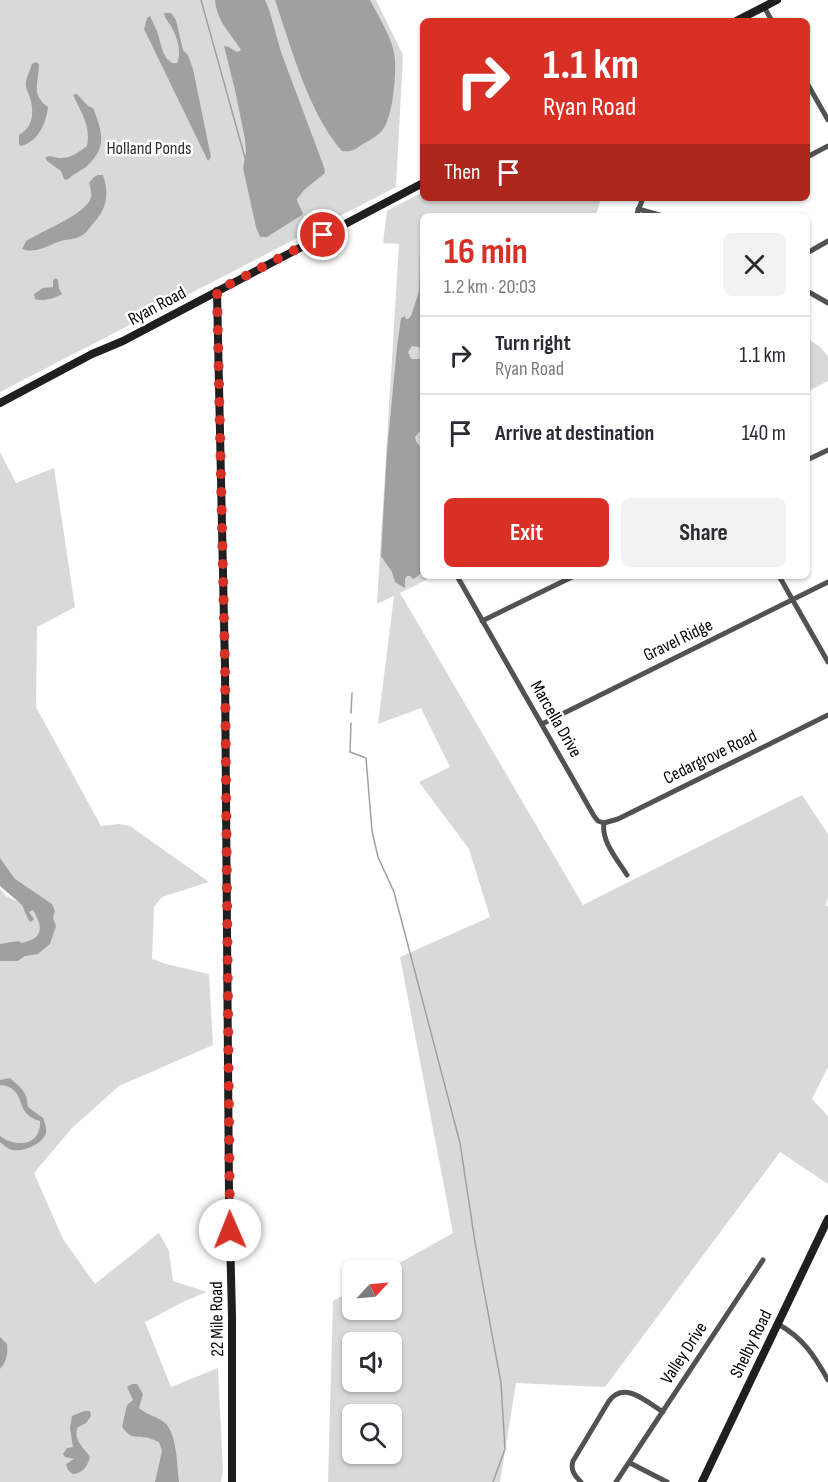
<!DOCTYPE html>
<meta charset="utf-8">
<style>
:root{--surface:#fff;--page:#f2f2f3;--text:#2b2b33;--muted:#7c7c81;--line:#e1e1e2;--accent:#d93025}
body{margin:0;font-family:"Sofia Sans Condensed",sans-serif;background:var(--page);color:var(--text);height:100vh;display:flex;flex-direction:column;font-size:22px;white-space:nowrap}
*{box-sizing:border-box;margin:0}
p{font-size:20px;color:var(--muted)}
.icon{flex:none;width:33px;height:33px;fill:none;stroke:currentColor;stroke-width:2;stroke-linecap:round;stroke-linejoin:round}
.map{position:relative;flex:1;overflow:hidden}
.side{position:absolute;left:420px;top:213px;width:390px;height:366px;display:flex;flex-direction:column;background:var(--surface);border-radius:9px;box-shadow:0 2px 4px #0004}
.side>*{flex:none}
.hud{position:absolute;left:420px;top:18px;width:390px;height:183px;border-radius:9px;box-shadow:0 2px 4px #0004;background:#d93025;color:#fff;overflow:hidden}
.needle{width:39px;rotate:64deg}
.buttons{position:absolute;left:342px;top:1260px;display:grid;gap:12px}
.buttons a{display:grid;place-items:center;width:60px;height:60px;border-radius:9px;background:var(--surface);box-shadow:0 2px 4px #0004;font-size:30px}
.pin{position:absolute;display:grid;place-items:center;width:51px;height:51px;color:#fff;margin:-26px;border:3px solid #fff;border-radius:50%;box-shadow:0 2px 6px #0007}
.me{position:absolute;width:66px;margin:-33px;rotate:359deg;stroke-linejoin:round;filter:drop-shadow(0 0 4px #0008)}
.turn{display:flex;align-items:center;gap:21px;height:126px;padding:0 24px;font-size:27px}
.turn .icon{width:78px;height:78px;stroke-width:2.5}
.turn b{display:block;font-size:42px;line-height:51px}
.then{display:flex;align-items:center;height:57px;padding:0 24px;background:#0003;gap:12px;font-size:22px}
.round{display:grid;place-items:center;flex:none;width:63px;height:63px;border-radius:9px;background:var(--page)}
.head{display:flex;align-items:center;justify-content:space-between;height:102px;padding:0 24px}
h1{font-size:36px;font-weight:700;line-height:45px;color:var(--accent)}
.cta{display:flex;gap:12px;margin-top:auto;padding:12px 24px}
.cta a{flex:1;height:69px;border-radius:9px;background:var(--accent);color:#fff;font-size:24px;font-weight:700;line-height:69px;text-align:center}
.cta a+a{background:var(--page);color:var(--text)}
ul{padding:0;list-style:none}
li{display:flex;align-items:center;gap:18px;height:78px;padding:0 24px;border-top:2px solid var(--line)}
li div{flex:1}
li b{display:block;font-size:22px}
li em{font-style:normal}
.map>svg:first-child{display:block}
.green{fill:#d9d9d9;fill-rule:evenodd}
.water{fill:#a0a0a0}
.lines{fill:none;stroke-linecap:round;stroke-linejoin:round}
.stream{stroke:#a0a0a0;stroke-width:1.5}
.street{stroke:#525252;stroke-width:5}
.secondary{stroke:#1f1f1f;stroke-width:8}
.route{stroke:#d93025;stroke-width:10;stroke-dasharray:0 18}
.labels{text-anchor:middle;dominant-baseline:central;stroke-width:5;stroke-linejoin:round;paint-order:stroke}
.park-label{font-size:18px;fill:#303030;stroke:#fff}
.street-label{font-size:18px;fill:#000;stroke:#fff}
</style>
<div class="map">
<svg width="828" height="1482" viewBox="0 0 828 1482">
<rect width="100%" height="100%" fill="#fff"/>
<!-- green -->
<path class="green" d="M0,0H376L403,55L396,187L0,392Z
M423,192V198H601L596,216H423V576H434L400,593L583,905L802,795L828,834V898L826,905L828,907V1067L812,1099L828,1116V1184L780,1152L605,1387L516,1383L500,1482H328L333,1301L352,1290V1310H392V1270H387L453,1233L400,957L490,917L469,849L419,782L450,767L421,708L378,724L394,596L377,604L399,244L383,243L387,211ZM352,1342H392V1382H352ZM352,1414H392V1454H352Z
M807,338L820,347L828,356V381L807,392Z
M0,452L16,483L54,468L75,607L37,627L36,707L101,826L119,824L130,826L209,882L162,897L154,907L152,959L166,964L209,974L213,1045L119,1086L72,1128L34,1173L63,1239L95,1284L159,1233L169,1251L173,1281L207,1292L185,1301L145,1322L171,1387L218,1368L223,1471L221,1482H0V889L6,896L39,912L0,877Z"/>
<!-- water -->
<path class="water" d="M215,0H265L269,9L281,52L324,167L325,173L304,190L297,199L298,203L303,213L302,215L267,237H260L256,227L243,168L246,152L245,139L235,90L224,46C229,46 232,50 238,52L241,50C230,32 217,22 215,0Z
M275,0H370C379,18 393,38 395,59C396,77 393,117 382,131C377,136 369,141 363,144C354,150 353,152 342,151C309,114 291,47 275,0Z
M164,13H171L176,20L183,50L188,55L193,69L211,157L208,161L144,29L147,18L150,16L157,31L163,52L167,59L172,63H177C182,52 177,37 171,26C168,21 165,19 164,13Z
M36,62L39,64C39,82 30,95 48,107C46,123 39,141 21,146L19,144V135C32,128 34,115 31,101C30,96 27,92 26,87C25,79 30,71 32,64Z
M77,94L88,106L93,108C102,131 108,147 87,166C81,171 73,174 67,180L64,179L61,171L47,161L45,157C51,155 53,157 59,158C70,159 79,152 87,146C91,126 81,112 73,95Z
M98,175H103C110,197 106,210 91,226C88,230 85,234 81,236C74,240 65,239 58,242C47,246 34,254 22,249L26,241C42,231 86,214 91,198C92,192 90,188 89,183L94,177Z
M423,236V351L419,347L412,346L408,352L411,359H423V428L415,437L416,441L421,448L423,459V568C421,574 419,576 413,579L410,576H407L405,579V588L395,582L392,572L381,556L387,451L397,347L401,318L405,316L406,319H408L411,316L419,291L420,237Z
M56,278L58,280L59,289L62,294C55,298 43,302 35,299L34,294L43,288L53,287V280Z
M0,858L15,879L52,904L55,911L53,918L56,926L50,944L38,954L25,956L18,961H0V944L18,941L22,943C44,938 43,927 33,910L29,912L34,919L31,922L29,921L22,905L0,886Z
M10,1078C21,1088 27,1091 28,1107L43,1118C45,1123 47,1128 46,1133C43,1144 23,1152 13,1150C7,1149 4,1145 0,1142V1136C16,1148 41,1146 40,1121C12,1114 29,1088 0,1085V1080Z
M0,1337L7,1344C8,1354 7,1361 0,1369Z
M132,1384H137L143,1394L139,1408C147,1415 156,1416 164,1422C177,1432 177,1466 179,1482H155L162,1451L159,1442C156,1441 152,1439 149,1438C135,1435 133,1441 122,1427L127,1405L133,1400L127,1387Z
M84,1411H90L91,1416L86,1423L78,1427C72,1439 84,1448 90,1457C87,1467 83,1473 73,1474L68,1470L66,1464L74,1459L65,1457L63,1454L67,1448L73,1447L70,1428L72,1416Z"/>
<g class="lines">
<!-- stream -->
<path class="stream" d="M201,0L245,158
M351,713L352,693
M351,723L350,752L366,758L372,831L378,857L394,892L460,1143L475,1242L501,1383L505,1449L493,1482"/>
<!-- street -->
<path class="street" d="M764,7L772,21
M807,83L828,120
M807,157L828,146
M638,209L663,216
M636,216L643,198
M807,253L828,241
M807,291L828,303
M807,460L828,450
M457,576L594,816L598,821L604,823
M779,576L828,662
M482,621L574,576
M542,724L828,582
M604,823L618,819L828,715
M604,823C601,841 617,859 627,875
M778,1324C803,1338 814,1355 828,1380
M630,1463L667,1482
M581,1482C575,1476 570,1470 573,1461L609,1401C624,1380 647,1402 663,1412
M616,1482L763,1260"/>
<!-- secondary -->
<path class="secondary" d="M736,21L777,0
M217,291L225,667L229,1194L232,1316V1482
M0,403L92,354L123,341L423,183
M702,1482L828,1219"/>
</g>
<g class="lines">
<!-- route -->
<path class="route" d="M230,1230L225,667L217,291L323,235"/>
</g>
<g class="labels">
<!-- park labels -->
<g class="park-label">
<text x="149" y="148">Holland Ponds</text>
</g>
<!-- street labels -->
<g class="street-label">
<text transform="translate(157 306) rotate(-28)">Ryan Road</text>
<text transform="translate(678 640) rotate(-26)">Gravel Ridge</text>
<text transform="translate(556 719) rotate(60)">Marcella Drive</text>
<text transform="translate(710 757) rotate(-26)">Cedargrove Road</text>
<text transform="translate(217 1319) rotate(-91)">22 Mile Road</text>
<text transform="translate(751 1344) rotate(-64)">Shelby Road</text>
<text transform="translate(684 1353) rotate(-57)">Valley Drive</text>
</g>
</g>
</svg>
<div class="buttons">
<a><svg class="needle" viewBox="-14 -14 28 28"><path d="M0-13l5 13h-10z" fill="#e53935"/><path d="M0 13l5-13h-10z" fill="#7c7c81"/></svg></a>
<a><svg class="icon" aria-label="sound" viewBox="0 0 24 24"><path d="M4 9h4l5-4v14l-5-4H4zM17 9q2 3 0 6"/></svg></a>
<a><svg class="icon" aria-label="search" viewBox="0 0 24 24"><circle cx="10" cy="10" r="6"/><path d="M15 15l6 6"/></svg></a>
</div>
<div class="pin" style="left:323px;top:235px;background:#d93025"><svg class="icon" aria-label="arrive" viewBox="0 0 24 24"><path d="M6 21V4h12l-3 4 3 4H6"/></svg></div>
<svg class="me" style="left:230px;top:1230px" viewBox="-20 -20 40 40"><circle r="19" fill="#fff"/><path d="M0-13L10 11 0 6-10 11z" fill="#d93025"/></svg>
<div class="hud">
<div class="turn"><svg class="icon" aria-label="right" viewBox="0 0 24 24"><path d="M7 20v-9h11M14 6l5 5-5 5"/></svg><div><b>1.1 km</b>Ryan Road</div></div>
<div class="then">Then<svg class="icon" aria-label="arrive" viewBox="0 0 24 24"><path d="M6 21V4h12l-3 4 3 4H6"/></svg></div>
</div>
<section class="side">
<div class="head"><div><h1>16 min</h1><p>1.2 km · 20:03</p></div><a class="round"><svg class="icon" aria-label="close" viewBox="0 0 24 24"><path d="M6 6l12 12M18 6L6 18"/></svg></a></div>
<ul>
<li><svg class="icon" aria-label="right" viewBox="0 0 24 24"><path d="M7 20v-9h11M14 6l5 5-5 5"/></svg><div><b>Turn right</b><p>Ryan Road</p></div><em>1.1 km</em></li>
<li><svg class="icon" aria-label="arrive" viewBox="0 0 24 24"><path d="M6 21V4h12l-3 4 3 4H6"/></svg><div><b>Arrive at destination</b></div><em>140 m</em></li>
</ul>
<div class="cta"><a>Exit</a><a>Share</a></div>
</section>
</div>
